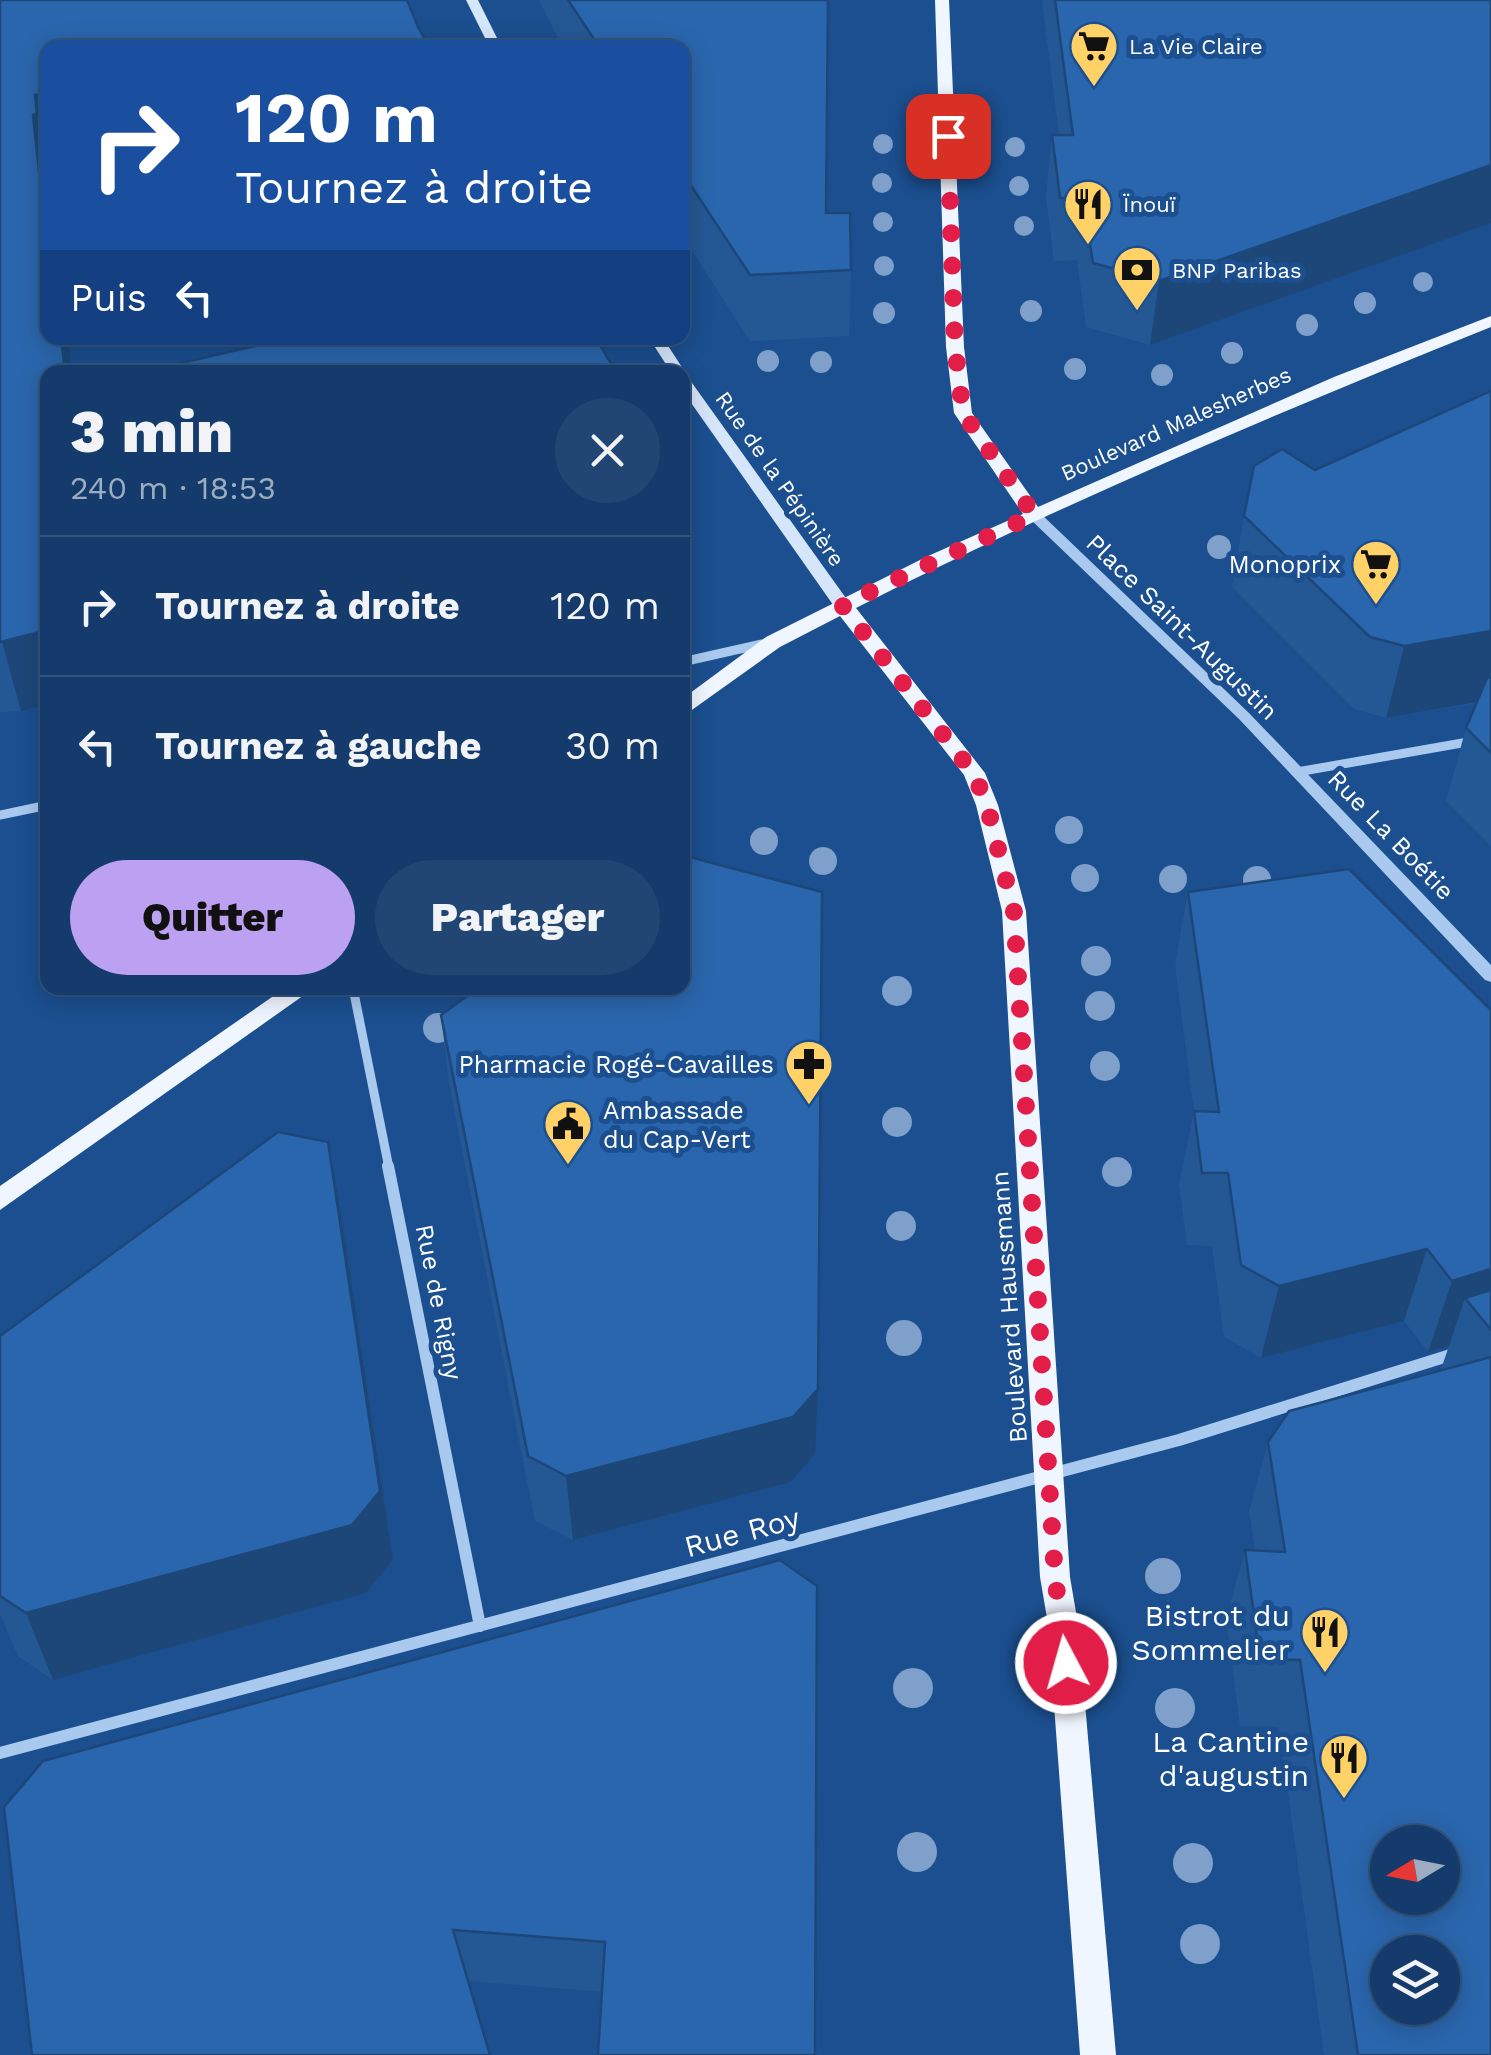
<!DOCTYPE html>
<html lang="fr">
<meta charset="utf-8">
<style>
:root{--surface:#143b6b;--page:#214673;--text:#f1f3f6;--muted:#9dadc1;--line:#33557e;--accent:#bca0f2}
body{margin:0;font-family:"Work Sans",sans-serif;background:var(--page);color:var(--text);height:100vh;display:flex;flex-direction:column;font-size:38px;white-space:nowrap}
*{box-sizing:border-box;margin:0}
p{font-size:32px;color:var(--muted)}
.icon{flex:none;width:55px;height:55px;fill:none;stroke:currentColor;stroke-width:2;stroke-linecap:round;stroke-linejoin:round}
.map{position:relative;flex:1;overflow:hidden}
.details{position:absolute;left:40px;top:365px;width:650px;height:630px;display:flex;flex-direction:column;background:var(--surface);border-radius:20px;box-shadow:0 5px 25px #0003,0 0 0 2px var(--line)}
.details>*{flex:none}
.banner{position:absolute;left:40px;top:40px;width:650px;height:305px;border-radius:20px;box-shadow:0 5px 25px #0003,0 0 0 2px var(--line);background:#1a4fa0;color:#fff;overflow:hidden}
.needle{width:65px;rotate:260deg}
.buttons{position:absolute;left:1370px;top:1825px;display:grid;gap:20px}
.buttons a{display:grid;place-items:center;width:90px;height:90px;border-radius:50%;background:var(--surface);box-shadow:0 5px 25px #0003,0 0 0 2px var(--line);font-size:50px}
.pin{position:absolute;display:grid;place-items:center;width:85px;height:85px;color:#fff;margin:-42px;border-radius:20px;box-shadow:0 5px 15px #0006}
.me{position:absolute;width:110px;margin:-55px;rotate:354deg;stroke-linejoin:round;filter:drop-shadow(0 0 8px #0008)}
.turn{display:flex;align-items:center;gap:35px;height:210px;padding:0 30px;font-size:45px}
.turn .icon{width:130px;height:130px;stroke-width:2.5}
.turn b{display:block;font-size:70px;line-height:85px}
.then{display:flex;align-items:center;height:95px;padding:0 30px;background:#0003;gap:20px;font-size:38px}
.round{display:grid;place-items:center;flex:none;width:105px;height:105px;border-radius:52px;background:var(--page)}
.summary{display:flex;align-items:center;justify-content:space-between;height:170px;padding:0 30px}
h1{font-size:60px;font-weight:800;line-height:75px}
.primary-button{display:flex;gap:20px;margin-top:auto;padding:20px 30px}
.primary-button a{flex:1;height:115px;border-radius:60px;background:var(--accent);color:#111;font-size:40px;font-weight:800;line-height:115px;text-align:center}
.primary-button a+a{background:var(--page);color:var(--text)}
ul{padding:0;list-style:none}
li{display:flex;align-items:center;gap:30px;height:140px;padding:0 30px;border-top:2px solid var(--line)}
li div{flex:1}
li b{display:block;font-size:38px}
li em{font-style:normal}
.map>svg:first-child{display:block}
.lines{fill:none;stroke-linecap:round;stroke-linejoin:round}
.minor-far1{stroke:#a9c9ee;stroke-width:9}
.minor{stroke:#a9c9ee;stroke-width:12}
.tertiary{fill:#a9c9ee;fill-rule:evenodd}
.secondary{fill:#d6e6fa;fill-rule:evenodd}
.primary{fill:#f0f6ff;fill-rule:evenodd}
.tree{fill:#7ea0ca}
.wall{fill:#245895}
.shaded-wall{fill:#1d4779}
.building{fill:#2a66ad;stroke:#1d4779;stroke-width:2.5;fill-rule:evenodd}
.route{stroke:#e11d48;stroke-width:18;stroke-dasharray:0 32.4}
.labels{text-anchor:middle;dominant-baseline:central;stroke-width:10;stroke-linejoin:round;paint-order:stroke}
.far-poi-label{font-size:22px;fill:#fff;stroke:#1b4f8f;text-anchor:start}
.far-street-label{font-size:22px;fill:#fff;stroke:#1b4f8f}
.poi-label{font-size:25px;fill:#fff;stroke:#1b4f8f;text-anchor:end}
.street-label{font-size:25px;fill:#fff;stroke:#1b4f8f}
.near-street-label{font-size:30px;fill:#fff;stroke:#1b4f8f}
.near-poi-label{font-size:30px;fill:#fff;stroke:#1b4f8f;text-anchor:end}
</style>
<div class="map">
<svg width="1491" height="2055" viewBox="0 0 1491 2055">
<rect width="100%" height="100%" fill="#1b4f8f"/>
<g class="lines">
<!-- minor-far1 -->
<path class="minor-far1" d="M682,662L762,644
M1297,772L1491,738
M0,815L48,805
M353,988L389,1168"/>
<!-- minor -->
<path class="minor" d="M388,1166L480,1626
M0,1753L1179,1440L1457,1353"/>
<!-- tertiary -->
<path class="tertiary" d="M1034,511L1039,512L1249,713L1491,965V982L1485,980L1239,719L1029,518L1027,515Z"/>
<!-- secondary -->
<path class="secondary" d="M466,0H478L502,48H490Z
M649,338H663L685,372L683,375L687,376L848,601V609H836L682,390V372H671Z"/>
<!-- primary -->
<path class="primary" d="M935,0H949L964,347L972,413L1038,507L1334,377L1491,316V327C1277,413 1061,504 856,608L985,773L998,805L1026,911L1070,1577L1078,1624L1116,2055H1080L1048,1624L1040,1577L1002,911L976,805L964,775L840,616L780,647L682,717V699L766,637L928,556L1023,514L954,413L946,347Z
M285,988H314L0,1210V1186Z"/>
</g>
<!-- trees -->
<g class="tree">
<circle cx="883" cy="144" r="10"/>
<circle cx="1015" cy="147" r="10"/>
<circle cx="882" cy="183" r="10"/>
<circle cx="1019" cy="186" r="10"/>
<circle cx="883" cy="222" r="10"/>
<circle cx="1024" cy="226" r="10"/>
<circle cx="884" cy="266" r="10"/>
<circle cx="1423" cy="282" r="10"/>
<circle cx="1365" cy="303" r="11"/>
<circle cx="1031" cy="311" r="11"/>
<circle cx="884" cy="313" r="11"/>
<circle cx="1307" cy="325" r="11"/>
<circle cx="1232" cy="353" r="11"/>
<circle cx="768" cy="361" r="11"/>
<circle cx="821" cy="362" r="11"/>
<circle cx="1075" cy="369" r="11"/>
<circle cx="1162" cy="375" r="11"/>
<circle cx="1219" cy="547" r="12"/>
<circle cx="1069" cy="830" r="14"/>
<circle cx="764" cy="841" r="14"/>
<circle cx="823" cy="861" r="14"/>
<circle cx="1085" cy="878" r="14"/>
<circle cx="1173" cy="879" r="14"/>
<circle cx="1257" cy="880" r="14"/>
<circle cx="1096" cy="961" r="15"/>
<circle cx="897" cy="991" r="15"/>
<circle cx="1100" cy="1006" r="15"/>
<circle cx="438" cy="1028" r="15"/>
<circle cx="1105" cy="1066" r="15"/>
<circle cx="897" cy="1122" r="15"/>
<circle cx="1117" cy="1172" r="15"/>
<circle cx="901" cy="1226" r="15"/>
<circle cx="904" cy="1338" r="18"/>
<circle cx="1163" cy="1576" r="18"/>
<circle cx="913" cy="1688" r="20"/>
<circle cx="1175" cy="1708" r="20"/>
<circle cx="917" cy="1852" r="20"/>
<circle cx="1193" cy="1863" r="20"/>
<circle cx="1200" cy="1944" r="20"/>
</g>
<!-- wall -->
<path class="wall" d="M0,0L48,48V338H68L72,372H48L21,711L0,712Z
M539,0H828L826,213L851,270L849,336L750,341L682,235V48H563Z
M1042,0H1491L1150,345L1086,327L1077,260L1054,261L1046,197L1052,135H1059Z
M1491,391V846L1446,801L1466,728L1477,703L1386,718L1354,709L1232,587L1244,516L1315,470Z
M1188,892L1491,1010V2055H1324L1279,1727L1240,1726L1226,1618L1245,1550H1255L1249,1512L1268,1442L1442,1370L1441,1369L1449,1346L1428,1352L1404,1321L1261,1358L1224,1337L1212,1246L1187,1245L1179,1184L1194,1111L1175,965Z
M441,1015L815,1454L791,1482L573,1540L535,1521L449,1083Z
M328,1142L341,1214L393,1560L366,1593L53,1680L18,1656L0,1614V1336Z
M780,1560L602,1992L468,1981L32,2055Z"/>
<!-- shaded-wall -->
<path class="shaded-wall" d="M48,94L46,178L48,257L33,115L35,95Z
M1491,165V223L1150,345L1159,281Z
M61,338H68L72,372H65Z
M48,630V704L21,711L2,642Z
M1491,631V673L1483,701L1386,718L1404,646Z
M328,1142L341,1214L393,1560L366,1593L53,1680L26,1613Z
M1427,1249L1404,1321L1261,1358L1279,1286Z
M1491,1269V1328L1465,1298L1449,1346L1428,1352L1452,1281Z
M818,1389L815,1454L791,1482L573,1540L566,1476Z"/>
<!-- building -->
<path class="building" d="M0,0H407L418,27L430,48H48V94L35,95L37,114L33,115L48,257V338H61L65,372H48V630L0,642Z
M568,0H828L826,213H850L851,270L750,275L682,172V48H600Z
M1055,0H1491V165L1159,281L1093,263L1083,198H1060L1052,135H1073Z
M290,338H596L616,372H142Z
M1491,391V631L1404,646L1370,637L1244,516L1254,466L1282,449L1315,470Z
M1491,677V753L1466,728L1487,678Z
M682,855L822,892L818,1389L793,1417L566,1476L528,1456L441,1015L478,988H682Z
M1349,869L1491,1010V1269L1452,1281L1427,1249L1279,1286L1241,1265L1228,1173H1202L1194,1111L1219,1112L1188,892Z
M278,1132L328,1142L380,1491L352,1525L26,1613L0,1596V1336Z
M1491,1290V1330L1465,1298Z
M1491,1357V2055H1358L1300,1660L1260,1659L1245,1550L1285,1552L1268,1442L1289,1411ZM1388,1842H1442V1898H1388ZM1388,1952H1442V2008H1388Z
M780,1560L817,1586L815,2055H598L605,1942L453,1930L490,2055H32L4,1807L43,1761Z"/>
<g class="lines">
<!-- route -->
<path class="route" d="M948,136L955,347L963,413L1034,515L842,605L974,774L987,805L1014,912L1055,1577L1066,1663"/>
</g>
<!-- icons -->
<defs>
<g id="supermarket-pin" transform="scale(2.5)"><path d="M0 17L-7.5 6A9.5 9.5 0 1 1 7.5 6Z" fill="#ffd166" stroke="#1b4f8f"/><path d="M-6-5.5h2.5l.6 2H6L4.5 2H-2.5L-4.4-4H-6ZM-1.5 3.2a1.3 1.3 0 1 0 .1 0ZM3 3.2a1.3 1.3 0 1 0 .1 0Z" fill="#111"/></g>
<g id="restaurant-pin" transform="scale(2.5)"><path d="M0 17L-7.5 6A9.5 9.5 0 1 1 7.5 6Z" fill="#ffd166" stroke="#1b4f8f"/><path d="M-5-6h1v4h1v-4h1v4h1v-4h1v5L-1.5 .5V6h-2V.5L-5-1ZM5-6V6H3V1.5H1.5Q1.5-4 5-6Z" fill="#111"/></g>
<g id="bank-pin" transform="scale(2.5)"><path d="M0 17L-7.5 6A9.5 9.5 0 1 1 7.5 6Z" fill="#ffd166" stroke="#1b4f8f"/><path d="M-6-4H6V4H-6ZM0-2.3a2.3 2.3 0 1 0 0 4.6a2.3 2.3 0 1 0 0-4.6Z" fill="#111"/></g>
<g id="pharmacy-pin" transform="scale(2.5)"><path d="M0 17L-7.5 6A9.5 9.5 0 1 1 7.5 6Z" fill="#ffd166" stroke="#1b4f8f"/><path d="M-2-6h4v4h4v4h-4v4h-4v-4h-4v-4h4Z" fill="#111"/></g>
<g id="civic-pin" transform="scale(2.5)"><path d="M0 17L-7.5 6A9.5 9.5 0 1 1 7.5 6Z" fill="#ffd166" stroke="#1b4f8f"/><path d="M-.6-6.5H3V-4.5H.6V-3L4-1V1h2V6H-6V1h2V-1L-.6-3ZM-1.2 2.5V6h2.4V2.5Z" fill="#111"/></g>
</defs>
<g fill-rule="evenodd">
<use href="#supermarket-pin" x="1094" y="46"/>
<use href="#restaurant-pin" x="1088" y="204"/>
<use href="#bank-pin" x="1137" y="270"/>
<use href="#supermarket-pin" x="1376" y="564"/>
<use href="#pharmacy-pin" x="809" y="1064"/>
<use href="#civic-pin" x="568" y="1124"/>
<use href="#restaurant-pin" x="1325" y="1632"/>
<use href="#restaurant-pin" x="1344" y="1758"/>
</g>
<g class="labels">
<!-- far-poi labels -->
<g class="far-poi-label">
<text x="1129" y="46">La Vie Claire</text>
<text x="1123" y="204">Ïnouï</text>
<text x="1172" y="270">BNP Paribas</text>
</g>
<!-- far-street labels -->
<g class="far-street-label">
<text transform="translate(1176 424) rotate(-24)">Boulevard Malesherbes</text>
<text transform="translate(780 479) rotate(55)">Rue de la Pépinière</text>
</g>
<!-- poi labels -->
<g class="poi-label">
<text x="1341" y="564">Monoprix</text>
<text x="774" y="1064">Pharmacie Rogé-Cavailles</text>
<text x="603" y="1110" text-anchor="start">Ambassade<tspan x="603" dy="29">du Cap-Vert</tspan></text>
</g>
<!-- street labels -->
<g class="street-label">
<text transform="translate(1182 627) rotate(44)">Place Saint-Augustin</text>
<text transform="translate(1391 835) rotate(46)">Rue La Boétie</text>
<text transform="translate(439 1302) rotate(79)">Rue de Rigny</text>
<text transform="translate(1009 1307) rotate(-94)">Boulevard Haussmann</text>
</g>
<!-- near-street labels -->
<g class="near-street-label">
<text transform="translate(742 1532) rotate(-15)">Rue Roy</text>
</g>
<!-- near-poi labels -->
<g class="near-poi-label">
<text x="1290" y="1615">Bistrot du<tspan x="1290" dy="34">Sommelier</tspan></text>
<text x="1309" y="1741">La Cantine<tspan x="1309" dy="34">d'augustin</tspan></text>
</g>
</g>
</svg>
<div class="buttons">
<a><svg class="needle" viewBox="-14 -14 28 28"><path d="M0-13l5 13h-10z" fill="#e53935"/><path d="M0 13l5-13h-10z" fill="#9dadc1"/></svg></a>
<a><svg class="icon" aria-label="layers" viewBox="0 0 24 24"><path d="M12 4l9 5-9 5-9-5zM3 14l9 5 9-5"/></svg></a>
</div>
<div class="pin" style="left:948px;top:136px;background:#d93025"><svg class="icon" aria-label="arrive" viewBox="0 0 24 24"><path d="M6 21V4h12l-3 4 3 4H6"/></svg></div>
<svg class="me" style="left:1066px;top:1663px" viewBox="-20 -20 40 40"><circle r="17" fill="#e11d48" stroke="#fff" stroke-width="3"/><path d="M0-11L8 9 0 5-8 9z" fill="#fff"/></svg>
<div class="banner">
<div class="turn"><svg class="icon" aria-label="right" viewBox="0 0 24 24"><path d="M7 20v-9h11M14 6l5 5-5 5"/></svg><div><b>120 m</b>Tournez à droite</div></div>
<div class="then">Puis<svg class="icon" aria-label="left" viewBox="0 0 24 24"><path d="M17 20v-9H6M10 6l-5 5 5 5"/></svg></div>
</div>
<section class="details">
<div class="summary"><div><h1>3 min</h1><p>240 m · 18:53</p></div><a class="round"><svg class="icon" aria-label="close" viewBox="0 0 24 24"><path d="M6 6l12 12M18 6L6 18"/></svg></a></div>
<ul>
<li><svg class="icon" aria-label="right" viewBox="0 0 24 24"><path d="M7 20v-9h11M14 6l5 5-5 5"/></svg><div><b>Tournez à droite</b></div><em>120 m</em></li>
<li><svg class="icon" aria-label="left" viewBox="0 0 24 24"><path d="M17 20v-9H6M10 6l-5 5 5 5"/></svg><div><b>Tournez à gauche</b></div><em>30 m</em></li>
</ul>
<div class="primary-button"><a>Quitter</a><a>Partager</a></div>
</section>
</div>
